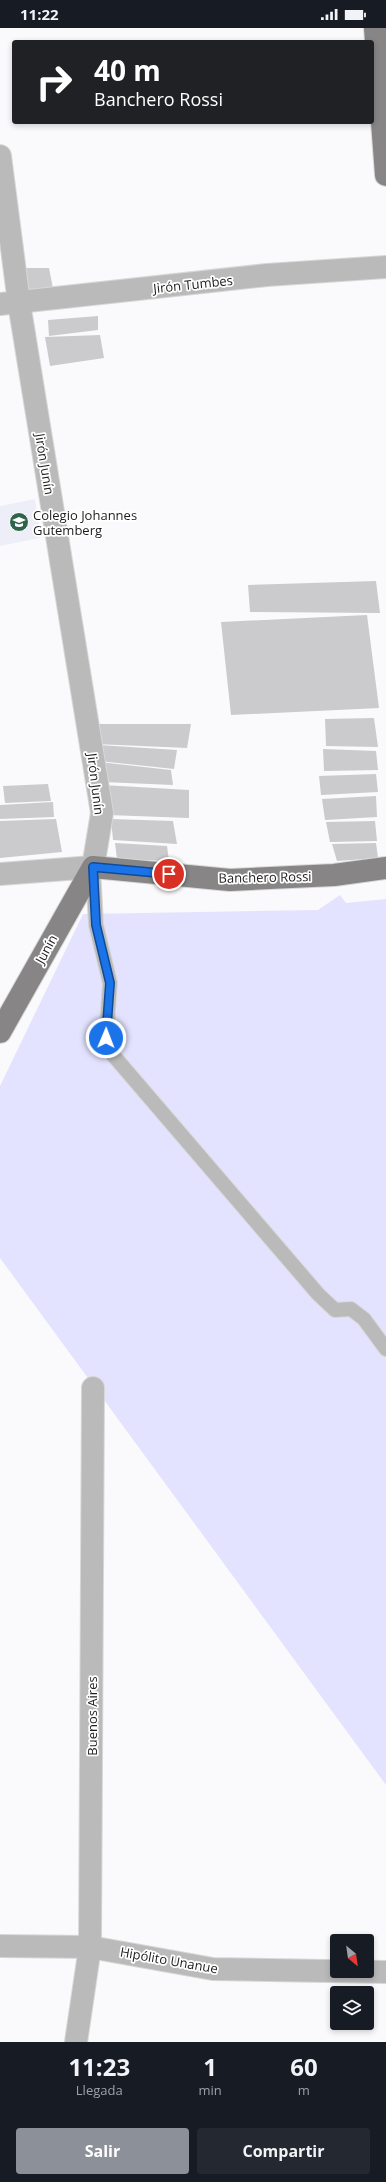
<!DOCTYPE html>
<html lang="es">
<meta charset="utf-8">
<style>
:root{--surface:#171b24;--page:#242831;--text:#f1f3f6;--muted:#9ea1a6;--accent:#8c9099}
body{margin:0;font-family:"Open Sans",sans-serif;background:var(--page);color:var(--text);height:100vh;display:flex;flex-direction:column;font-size:15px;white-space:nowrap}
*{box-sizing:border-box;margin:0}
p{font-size:13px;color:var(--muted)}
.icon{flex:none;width:22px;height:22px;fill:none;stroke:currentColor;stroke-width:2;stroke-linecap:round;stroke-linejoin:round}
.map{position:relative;height:2014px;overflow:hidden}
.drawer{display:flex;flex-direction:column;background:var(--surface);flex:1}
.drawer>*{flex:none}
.banner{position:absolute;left:12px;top:12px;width:362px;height:84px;border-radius:4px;box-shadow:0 2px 6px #0003;background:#202124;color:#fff;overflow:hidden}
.needle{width:26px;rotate:151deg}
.tools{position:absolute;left:330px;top:1906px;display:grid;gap:8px}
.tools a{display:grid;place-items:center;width:44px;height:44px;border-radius:4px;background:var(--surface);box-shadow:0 2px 6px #0003;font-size:20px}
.pin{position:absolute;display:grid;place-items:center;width:34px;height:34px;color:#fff;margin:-17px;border:2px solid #fff;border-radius:50%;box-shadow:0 1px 4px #0007}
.me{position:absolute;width:44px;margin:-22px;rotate:1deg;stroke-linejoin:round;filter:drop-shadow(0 0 3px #0008)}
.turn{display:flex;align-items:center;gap:14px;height:84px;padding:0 16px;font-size:18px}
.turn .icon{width:52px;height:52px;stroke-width:2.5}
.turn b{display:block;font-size:28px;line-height:34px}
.eta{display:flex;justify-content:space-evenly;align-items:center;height:68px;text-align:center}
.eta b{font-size:24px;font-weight:700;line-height:28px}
.primary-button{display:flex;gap:8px;margin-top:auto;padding:8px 16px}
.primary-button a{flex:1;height:46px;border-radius:4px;background:var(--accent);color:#fff;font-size:16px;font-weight:700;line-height:46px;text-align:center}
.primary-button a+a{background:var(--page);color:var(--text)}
.status{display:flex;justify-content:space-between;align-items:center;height:28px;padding:0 20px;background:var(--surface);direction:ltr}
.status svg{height:11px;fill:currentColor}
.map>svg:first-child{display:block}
.built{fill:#eeeef8}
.green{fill:#e3e3ff}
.building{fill:#cbcbcd}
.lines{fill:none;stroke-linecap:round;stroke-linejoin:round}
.service-casing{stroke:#d7d7d8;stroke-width:16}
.minor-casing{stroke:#d7d7d8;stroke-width:24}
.primary-casing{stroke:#d7d7d8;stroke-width:24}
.service{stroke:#bbbaba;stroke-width:14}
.minor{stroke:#bbbaba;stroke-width:22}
.primary{stroke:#878585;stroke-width:22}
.route-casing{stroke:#114b97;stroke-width:10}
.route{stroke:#1a73e8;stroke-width:7}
.labels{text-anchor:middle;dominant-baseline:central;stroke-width:3.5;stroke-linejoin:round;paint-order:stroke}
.street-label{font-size:13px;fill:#1d1d1e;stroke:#fff}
.poi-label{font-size:13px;fill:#1d1d1e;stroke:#fff;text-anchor:start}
</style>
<div class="status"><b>11:22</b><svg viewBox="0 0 49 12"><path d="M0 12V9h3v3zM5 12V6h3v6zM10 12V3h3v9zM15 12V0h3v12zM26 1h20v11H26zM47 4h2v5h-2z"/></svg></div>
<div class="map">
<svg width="386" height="2014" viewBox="0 0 386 2014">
<rect width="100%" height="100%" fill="#fafafc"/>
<!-- built -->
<path class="built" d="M35,471L40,510L0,518V478Z"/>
<!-- green -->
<path class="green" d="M340,867L346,875L386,871V1757L0,1230V1058L83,886L318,882Z"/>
<!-- building -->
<path class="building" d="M24,240H49L54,265L25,263Z
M98,288V302L49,308L48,292Z
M100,307L104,330L50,338L45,309Z
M376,553L380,585L250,584L248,557Z
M367,587L379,680L231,687L221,594Z
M374,690L378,719L326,718L325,691Z
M93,696H191L187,720L95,716Z
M99,717L177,722L174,741L99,733Z
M323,721L376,723L378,742L324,743Z
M99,734L171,742L173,757L103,754Z
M376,746L378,764L321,767L319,748Z
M48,756L51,773L5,775L3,758Z
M103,757L189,762V790L108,787Z
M376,768L377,789L325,792L322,771Z
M53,774L54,789L0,791V777Z
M56,791L62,824L0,830V793Z
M111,791L173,793L177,816L113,812Z
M375,793L377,813L330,814L326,794Z
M115,815L167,818L169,833L117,831Z
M376,815L378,830L337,833L332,816Z"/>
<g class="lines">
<!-- service casing -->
<g class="service-casing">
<path id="service" d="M93,841L96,897L110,955L106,1010L113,1027L318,1266L335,1282L351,1281L364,1291L386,1321"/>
</g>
<!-- minor casing -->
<g class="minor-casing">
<path id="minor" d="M0,128L19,275L102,785L93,839L0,846
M0,276L267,247L386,239
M0,1918L90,1919L213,1941L386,1944
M76,2014L90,1919L93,1360"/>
</g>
<!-- primary casing -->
<g class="primary-casing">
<path id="primary" d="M375,0L386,147
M0,1004L93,839L230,852L334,847L386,840"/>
</g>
<!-- service -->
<use href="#service" class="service"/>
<!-- minor -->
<use href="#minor" class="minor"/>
<!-- primary -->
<use href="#primary" class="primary"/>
</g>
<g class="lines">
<!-- route casing -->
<g class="route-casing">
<path id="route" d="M106,1010L110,955L96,897L93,839L169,846"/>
</g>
<!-- route -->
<use href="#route" class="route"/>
</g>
<!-- icons -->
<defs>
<g id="school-disc" transform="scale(1)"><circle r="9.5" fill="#2e644a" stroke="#fff"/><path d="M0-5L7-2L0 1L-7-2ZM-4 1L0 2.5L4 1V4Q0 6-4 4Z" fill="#fff"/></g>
</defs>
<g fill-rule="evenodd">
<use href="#school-disc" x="19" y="494"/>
</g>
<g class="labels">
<!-- street labels -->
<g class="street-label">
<text transform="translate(193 256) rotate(-6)">Jirón Tumbes</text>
<text transform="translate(45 436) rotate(81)">Jirón Junín</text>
<text transform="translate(96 756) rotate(83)">Jirón Junín</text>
<text transform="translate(265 849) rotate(-1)">Banchero Rossi</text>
<text transform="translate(46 921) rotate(-61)">Junín</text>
<text transform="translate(92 1688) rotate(-90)">Buenos Aires</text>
<text transform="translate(169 1932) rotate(10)">Hipólito Unanue</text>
</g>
<!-- poi labels -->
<g class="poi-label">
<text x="33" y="487">Colegio Johannes<tspan x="33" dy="15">Gutemberg</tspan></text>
</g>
</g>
</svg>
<div class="tools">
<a><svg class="needle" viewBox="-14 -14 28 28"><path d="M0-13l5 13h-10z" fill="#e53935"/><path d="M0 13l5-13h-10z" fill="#9ea1a6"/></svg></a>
<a><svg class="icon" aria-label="layers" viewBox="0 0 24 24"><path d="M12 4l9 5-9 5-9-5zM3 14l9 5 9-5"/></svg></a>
</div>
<div class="pin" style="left:169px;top:846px;background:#d93025"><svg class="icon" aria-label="arrive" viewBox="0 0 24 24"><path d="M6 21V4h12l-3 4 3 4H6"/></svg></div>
<svg class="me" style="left:106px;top:1010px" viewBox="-20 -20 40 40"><circle r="17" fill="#1a73e8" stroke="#fff" stroke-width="3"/><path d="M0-11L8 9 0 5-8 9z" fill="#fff"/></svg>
<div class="banner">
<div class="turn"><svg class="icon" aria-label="right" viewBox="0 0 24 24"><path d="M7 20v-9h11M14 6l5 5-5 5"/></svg><div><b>40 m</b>Banchero Rossi</div></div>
</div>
</div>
<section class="drawer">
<div class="eta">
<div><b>11:23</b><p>Llegada</p></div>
<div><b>1</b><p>min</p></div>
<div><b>60</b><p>m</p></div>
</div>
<div class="primary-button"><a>Salir</a><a>Compartir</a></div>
</section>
